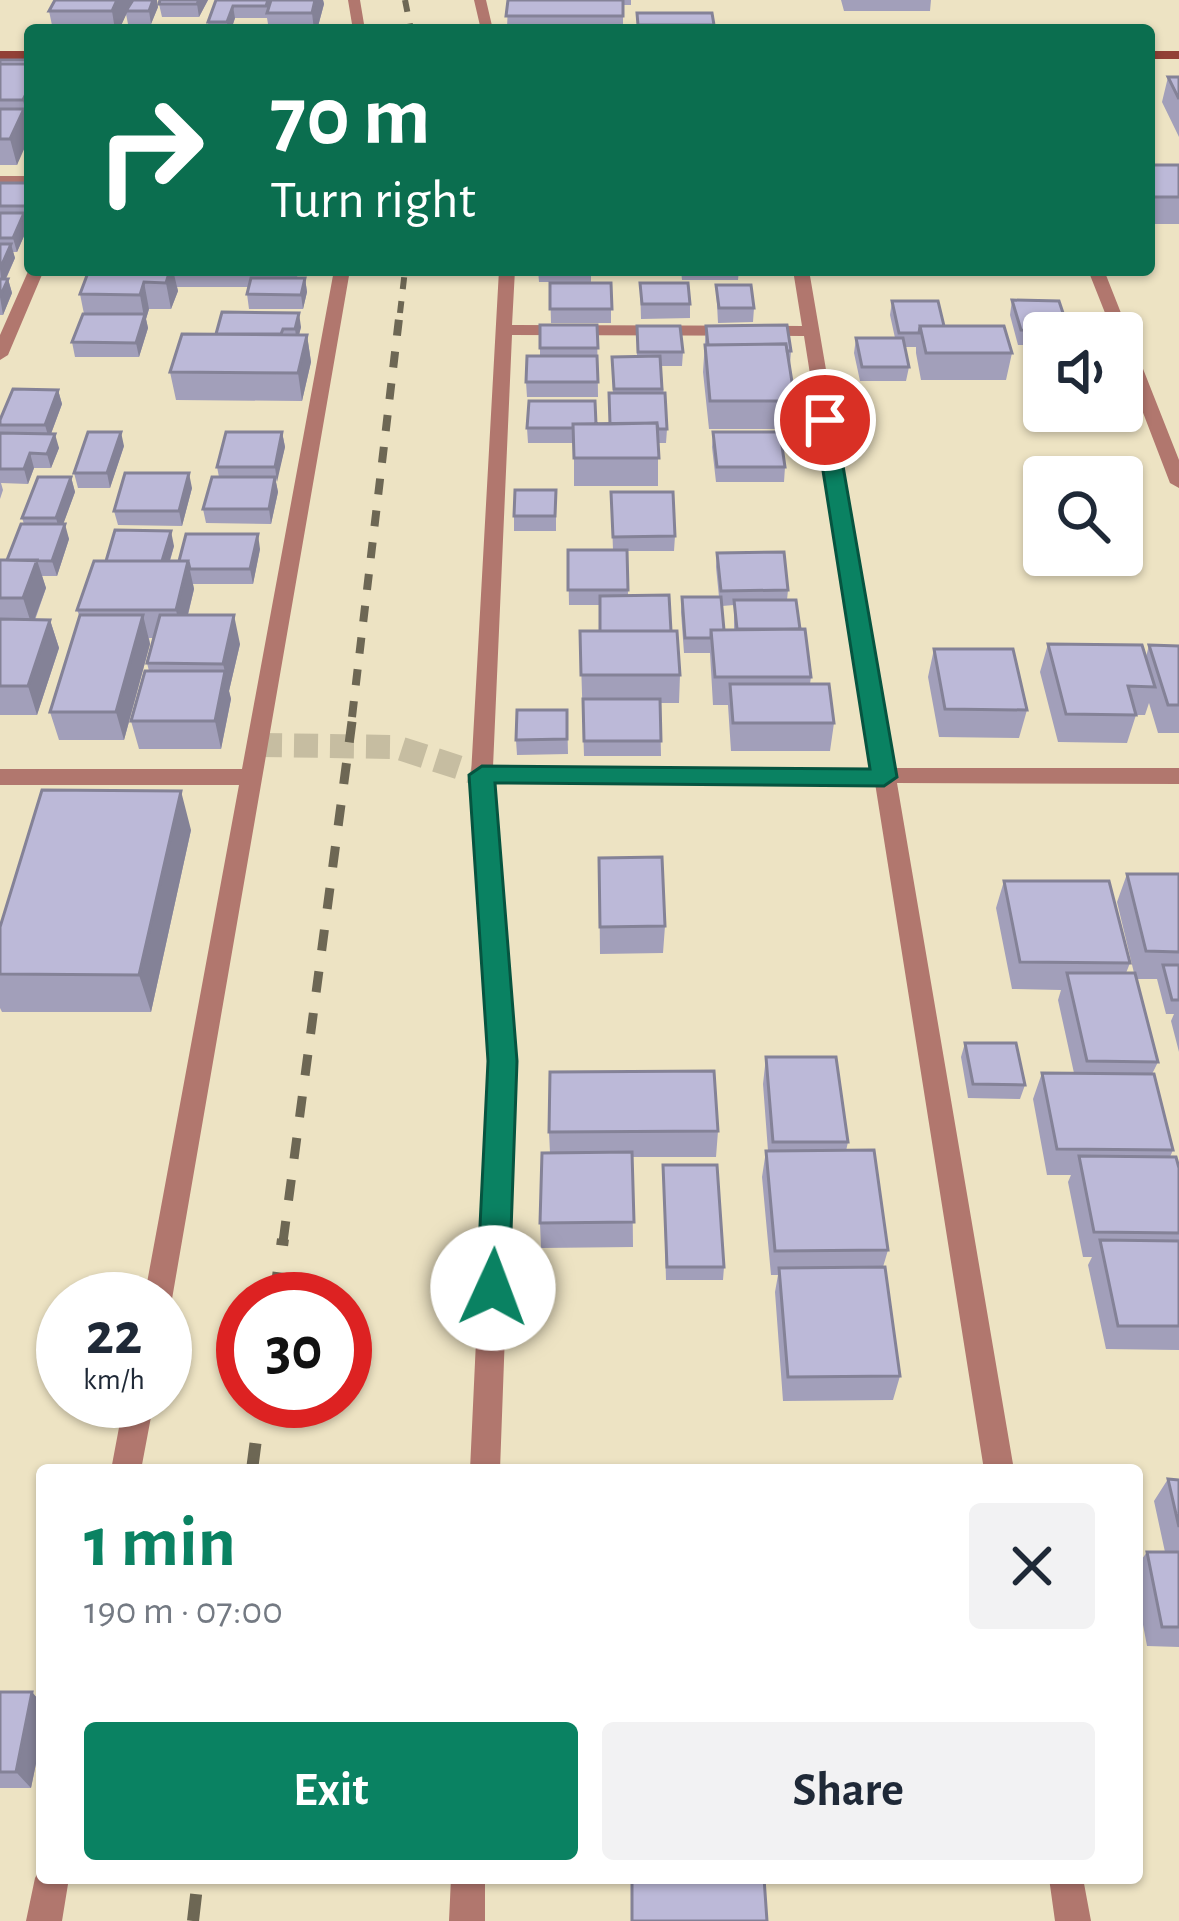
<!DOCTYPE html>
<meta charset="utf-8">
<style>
:root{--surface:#fff;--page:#f2f2f3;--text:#1f2937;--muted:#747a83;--accent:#0a8262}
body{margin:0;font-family:"Alegreya Sans",sans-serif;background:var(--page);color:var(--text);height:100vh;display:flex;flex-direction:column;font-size:45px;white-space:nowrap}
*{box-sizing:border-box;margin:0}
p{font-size:39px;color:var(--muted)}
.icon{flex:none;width:66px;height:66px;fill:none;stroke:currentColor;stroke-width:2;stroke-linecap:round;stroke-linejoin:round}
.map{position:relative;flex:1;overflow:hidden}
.details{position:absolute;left:36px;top:1464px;width:1107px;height:420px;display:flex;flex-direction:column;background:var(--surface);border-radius:12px;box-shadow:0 3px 9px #0004}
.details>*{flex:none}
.guide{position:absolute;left:24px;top:24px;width:1131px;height:252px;border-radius:12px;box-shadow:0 3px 9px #0004;background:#0b6e4f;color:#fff;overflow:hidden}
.controls{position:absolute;left:1023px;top:312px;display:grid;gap:24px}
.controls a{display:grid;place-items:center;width:120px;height:120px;border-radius:12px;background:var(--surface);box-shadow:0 3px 9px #0004;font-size:60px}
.speed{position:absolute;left:36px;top:1272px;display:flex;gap:24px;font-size:60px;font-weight:700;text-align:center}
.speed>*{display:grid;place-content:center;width:156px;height:156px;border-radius:50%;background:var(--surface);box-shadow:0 3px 9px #0004;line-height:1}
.speed small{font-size:30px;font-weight:400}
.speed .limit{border:18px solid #d22;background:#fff;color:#111}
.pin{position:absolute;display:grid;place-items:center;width:102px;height:102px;color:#fff;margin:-51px;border:6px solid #fff;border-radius:50%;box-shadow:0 3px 12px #0007}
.me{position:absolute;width:132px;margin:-66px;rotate:2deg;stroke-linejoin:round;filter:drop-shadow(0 0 9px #0008)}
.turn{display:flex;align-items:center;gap:42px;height:252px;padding:0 48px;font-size:54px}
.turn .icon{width:156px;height:156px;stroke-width:2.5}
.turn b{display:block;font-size:84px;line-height:102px}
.round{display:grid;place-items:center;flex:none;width:126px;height:126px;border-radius:12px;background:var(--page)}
.head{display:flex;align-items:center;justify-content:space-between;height:204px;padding:0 48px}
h1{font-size:72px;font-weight:600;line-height:90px;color:var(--accent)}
.action{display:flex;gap:24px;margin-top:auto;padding:24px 48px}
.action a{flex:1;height:138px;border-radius:12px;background:var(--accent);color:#fff;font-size:48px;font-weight:600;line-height:138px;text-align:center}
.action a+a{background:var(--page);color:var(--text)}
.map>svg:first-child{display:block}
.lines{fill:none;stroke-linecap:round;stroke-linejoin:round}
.street-tunnel{stroke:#c6bda1;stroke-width:24;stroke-dasharray:24 12;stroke-linecap:butt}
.street{fill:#b1776e;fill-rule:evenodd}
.secondary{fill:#924036;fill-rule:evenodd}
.rail-far3{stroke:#6d6754;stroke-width:6;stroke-dasharray:12 12;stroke-linecap:butt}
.rail-far2{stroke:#6d6754;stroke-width:8;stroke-dasharray:16 16;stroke-linecap:butt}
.rail-far1{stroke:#6d6754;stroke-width:9;stroke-dasharray:21 21;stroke-linecap:butt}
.rail{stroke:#6d6754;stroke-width:12;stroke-dasharray:27 27;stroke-linecap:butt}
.wall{fill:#a29fba;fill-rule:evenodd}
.shaded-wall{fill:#848297}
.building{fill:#bcb9d8;stroke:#848297;stroke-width:3}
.route{fill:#0a8262;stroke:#065440;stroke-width:3}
</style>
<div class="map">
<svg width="1179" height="1921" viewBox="0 0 1179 1921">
<rect width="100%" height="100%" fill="#ede3c3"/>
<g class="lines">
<!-- street-tunnel -->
<path class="street-tunnel" d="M258,745L396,747L482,775"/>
<!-- street -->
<path class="street" d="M348,0H360L365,30H353Z
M474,0H486L493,30H481Z
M0,176H30V184H0Z
M30,267L44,270L8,355L0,360V335Z
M334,270H350L172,1299L165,1309V1299H144L239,785H0V769H242Z
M499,270H515L512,325L802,326L793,270H809L894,768H1179V784L897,783L1014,1470H984L875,783H493L515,1061L500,1470H470L489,1061L471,775ZM512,335L804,336L872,768L493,767Z
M1088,270H1104L1179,460V488L1170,483L1122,358V333H1113Z
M124,1401H154L141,1470H111Z
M42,1865V1878H69L62,1921H26L35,1878Z
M451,1878H485V1921H449Z
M1049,1878H1083L1091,1921H1055Z"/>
<!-- secondary -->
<path class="secondary" d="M0,51H30V59H0Z
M1149,51H1179V59H1149Z"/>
<!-- rail-far3 -->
<path class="rail-far3" d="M405,0L411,30
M400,313L405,270"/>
<!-- rail-far2 -->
<path class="rail-far2" d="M352,717L400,310"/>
<!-- rail-far1 -->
<path class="rail-far1" d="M283,1242L353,714"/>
<!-- rail -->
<path class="rail" d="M275,1299L283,1239
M252,1470L261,1401
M193,1921L198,1878"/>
</g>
<!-- wall -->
<path class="wall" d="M208,0L199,17H162L159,4Z
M216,0H323L324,4L317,30H269L267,18H235L231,30H209L208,22Z
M508,0H631V5H623V30H507Z
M841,0H931L930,11H844Z
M158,7L151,24H128L126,14L119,30H53L49,11Z
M637,13L714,25V30H637Z
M0,60H30V124L17,165H0Z
M1168,77H1179V137L1162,102Z
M1149,165H1179V224H1149Z
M0,183H30V220H26L28,227L17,252H13L15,258L6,279H8L12,293L3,315H0Z
M89,270H298L297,278H305L307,292L303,309H249L247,294L249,287H177L178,291L171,309H149L146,319L148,328L139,357H75L72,342L84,314L80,294Z
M538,270H591V282H539Z
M681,270H739L738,280H682Z
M550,283H611V323H551Z
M640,283L690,304V318L641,319Z
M716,285L754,308L753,322L718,323Z
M1012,300L1069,331L1068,333H1044V345H1018L1010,315Z
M892,301L944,326L1012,353L1006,380H921L916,353V347H905L909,367L906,381H860L854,353L856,338H895L890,315Z
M540,325H597L598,397H527L526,382L540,356Z
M637,326L683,352L682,366H661L667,429L666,443H658V486H574V443H528L527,428L610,424L613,393L612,357L637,356Z
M706,326L791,351L790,364L795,401L792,429H709L703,372Z
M301,327L299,335H307L311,362L302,401L176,400L170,372L216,334Z
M58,390L62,404L51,434L59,448L51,468H34L28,484L1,483L3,490L0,499V420Z
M282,432L285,447L276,482L278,492L271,524L206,523L203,509L219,477L217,467Z
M713,432L785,467L784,482H716L712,447Z
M124,446L110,488H78L74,473Z
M71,477L75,492L63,524L69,539L57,576H42L46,588L35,620H50L59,648L37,715H0V560H7L24,524L22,518Z
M192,488L182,526L118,525L114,511Z
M556,490V531H514V516Z
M611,492L675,536L674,551H627L628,595L671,631L680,675L679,703H660L661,756H584L580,631H600V605H569L568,550H613Z
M174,546L170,561L260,549L253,584H193L194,589L188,615L240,644L229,691L231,699L221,749H139L131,721L149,671L147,663L154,638H149L150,644L124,740H59L50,712L80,617L77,610L106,561Z
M717,553L788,590L787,600L800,629L811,677L810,684L834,723L830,751H731L728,705H713L710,653H684L681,612L682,597H719L716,567ZM734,605V629L724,630L722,606Z
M1048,644L1146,657L1149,645L1179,646V733H1158L1149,703L1145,715H1136L1127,743L1058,742L1040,672Z
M934,649L1027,710L1019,738L939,737L928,677Z
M567,710L568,754L517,755L516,740Z
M191,830L151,1012H2L0,1008V927Z
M599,858L665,926L663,953L600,954Z
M1127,874H1179V1052L1171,1021L1174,1014H1166L1157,979H1136L1158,1062L1152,1074L1173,1150L1170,1157L1179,1168V1350L1106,1349L1088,1265L1092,1257H1083L1068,1182L1071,1175H1047L1033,1099L1042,1073H1074L1058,1000L1061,990L1012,989L996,908L1004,881L1130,963L1126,973H1134L1117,902Z
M965,1043L1025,1085L1020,1099L968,1098L961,1057Z
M766,1057L848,1142L846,1151L888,1250L883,1267L900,1376L893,1400L783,1401L775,1292L778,1275H771L762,1177L766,1151H768L763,1084Z
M718,1131L716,1157H632L633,1247L541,1248L540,1223L550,1153L549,1132Z
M663,1165L724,1267L723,1280H666Z
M1168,1479L1179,1480V1647L1147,1646L1137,1593V1566L1147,1552H1165L1154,1501Z
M0,1692H32L42,1704V1734L31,1788H0Z"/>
<!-- shaded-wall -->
<path class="shaded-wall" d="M117,0H133L119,30H115L112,11Z
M153,0H157L158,7L151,24L149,11Z
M199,0H208L199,17L197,4Z
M315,0H323L324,4L317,30H314L312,13Z
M233,6L235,18L231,30H228L227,22Z
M30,86V124L29,126L23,100Z
M24,109L30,136L17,165L10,139Z
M24,213L28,227L17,252L13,238Z
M11,244L15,258L2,287L0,269Z
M170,270H173L178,291L171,309L166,283Z
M305,278L307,292L303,309L301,295Z
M8,279L12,293L3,315L0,297Z
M144,282L149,309L146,319L148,328L139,357L136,343L144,317L140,295Z
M299,313L301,327L297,343L295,329Z
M307,335L311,362L302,401L298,373Z
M58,390L62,404L49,439L45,425Z
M121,432L124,446L110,488L107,473Z
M282,432L285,447L277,482L275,467Z
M55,434L59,448L51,468L47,454Z
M30,453L34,468L28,484L24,469Z
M189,473L192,488L182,526L179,511Z
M71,477L75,492L60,533L56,518Z
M275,477L278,492L271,524L269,509Z
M65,524L69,539L57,576L52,561Z
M171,531L174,546L163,583L160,568Z
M258,534L260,549L253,584L250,569Z
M37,560L46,588L32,626L23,598Z
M188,561L194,589L182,638L176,610Z
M143,615L150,644L124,740L116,712Z
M234,615L240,644L229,691L231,699L221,749L215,721L225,672L223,664Z
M50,620L59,648L37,715L28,686Z
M181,791L191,830L151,1012L139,975Z
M32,1692L42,1704V1734L31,1788L16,1772Z"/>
<!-- building -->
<path class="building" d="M55,0H117L112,11H49Z
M133,0H153L149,11H126Z
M160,0H199L197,4H159Z
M216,0H268L266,6H233L227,22H208Z
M271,0H315L312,13H267Z
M508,0H623V16H506Z
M637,13H712L714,25H638Z
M0,60H30V64H0Z
M0,64H30V86L23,100H0Z
M1168,77H1179V99Z
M0,109H24L10,139H0Z
M1149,165H1179V197H1149Z
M0,183H30V206H0Z
M0,213H24L13,238H0Z
M0,244H11L0,269Z
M89,270H170L166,283L144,282L140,295L80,294Z
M251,278H305L301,295L247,294Z
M0,279H8L0,297Z
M550,283H611L612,309H550Z
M640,283H688L690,304H642Z
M716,285H751L754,308H719Z
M1012,300L1059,301L1069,331L1021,330Z
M892,301H938L944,326H920L919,333H899Z
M222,312L299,313L295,329H283L281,334H216Z
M83,314H145L136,343L72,342Z
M540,325H597L598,348H540Z
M787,325L791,351H787L786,344L708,345L706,326Z
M637,326H680L683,352H638Z
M920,326H1004L1012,353H926Z
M182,334L307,335L298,373L170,372Z
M856,338H903L909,367H862Z
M786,344L795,401H710L705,345Z
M527,356H597L598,382H526Z
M660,356L662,389H614L612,357Z
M13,389L58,390L45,425H0V420Z
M609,393H665L667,429H658L657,423L610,424Z
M529,401H595L596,424H573V428H527Z
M657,423L659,458H574L573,424Z
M88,432H121L107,473H74Z
M226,432H282L275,467H217Z
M713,432H780L785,467H717Z
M0,433L55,434L47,454L30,453L24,469H0Z
M125,473H189L179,511H114Z
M38,477H71L56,518H22Z
M212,477H275L269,509H203Z
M515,490H556L555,516H514Z
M611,492H673L675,536L613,537Z
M21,524H65L52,561L7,560Z
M115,530L171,531L162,561H106Z
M186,534H258L250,569H190L188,561H179Z
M568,550H627L628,590H568Z
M784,552L788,590L721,591L717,553Z
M0,560H37L23,598H0Z
M94,561H188L176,610H77Z
M669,595L671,631H600V596Z
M682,597H721L724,630H711V638H685Z
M734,600H796L800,629H737Z
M80,615H143L116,712H50Z
M160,615H234L223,664L147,663Z
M0,619L50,620L28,686H0Z
M805,629L811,677H715L711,630Z
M580,631H677L680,675H581Z
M1048,644L1142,645L1155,687L1128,686L1136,715L1066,714Z
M1149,645L1179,646V705H1168Z
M934,649H1013L1027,710L945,709Z
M145,671H225L215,721H131Z
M730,684H829L834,723H733Z
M583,699H660L661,741H584Z
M517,710H567V739L516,740Z
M42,790L181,791L139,975L0,974V927Z
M662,857L665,926L600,927L599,858Z
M1127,874H1179V952L1146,951Z
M1004,881H1109L1130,963L1020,962Z
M1163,965H1179V1000H1172Z
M1067,973H1135L1158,1062L1087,1061Z
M965,1043H1016L1025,1085L973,1084Z
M766,1057H836L848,1142H773Z
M714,1071L718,1131L549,1132L550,1072Z
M1042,1073L1154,1074L1173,1150L1057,1149Z
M874,1150L888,1250L775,1251L766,1151Z
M632,1152L634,1222L540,1223L542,1153Z
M1079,1156L1176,1157L1179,1168V1233L1094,1232Z
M663,1165H717L724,1267H667Z
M1100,1240L1179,1241V1326H1118Z
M885,1267L900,1376L788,1377L779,1268Z
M1168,1479L1179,1480V1527Z
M1147,1552H1179V1627H1162Z
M0,1692H32L16,1772H0Z
M632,1878H764L767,1921H632Z"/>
<!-- route -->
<path class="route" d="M825,414L835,420L897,777L884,786L495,783L517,1061L509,1288L504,1298H482L477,1288L488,1061L469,775L482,766L870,769L815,420Z"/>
</svg>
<div class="controls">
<a><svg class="icon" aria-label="sound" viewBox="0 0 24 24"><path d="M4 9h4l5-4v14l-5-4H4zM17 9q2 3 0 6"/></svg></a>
<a><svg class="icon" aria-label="search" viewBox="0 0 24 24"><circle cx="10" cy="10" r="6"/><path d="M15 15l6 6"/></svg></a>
</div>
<div class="speed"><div>22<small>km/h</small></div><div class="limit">30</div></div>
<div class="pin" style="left:825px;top:420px;background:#d93025"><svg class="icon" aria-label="arrive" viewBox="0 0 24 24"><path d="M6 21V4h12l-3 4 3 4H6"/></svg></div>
<svg class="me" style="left:493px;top:1288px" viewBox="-20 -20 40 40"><circle r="19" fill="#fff"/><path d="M0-13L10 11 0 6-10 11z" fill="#0a8262"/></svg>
<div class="guide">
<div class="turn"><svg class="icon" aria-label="right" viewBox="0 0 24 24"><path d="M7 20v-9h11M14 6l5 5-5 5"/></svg><div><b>70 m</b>Turn right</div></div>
</div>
<section class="details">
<div class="head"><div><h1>1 min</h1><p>190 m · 07:00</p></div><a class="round"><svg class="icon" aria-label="close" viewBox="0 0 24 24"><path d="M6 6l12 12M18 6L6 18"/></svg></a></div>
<div class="action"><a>Exit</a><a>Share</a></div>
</section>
</div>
